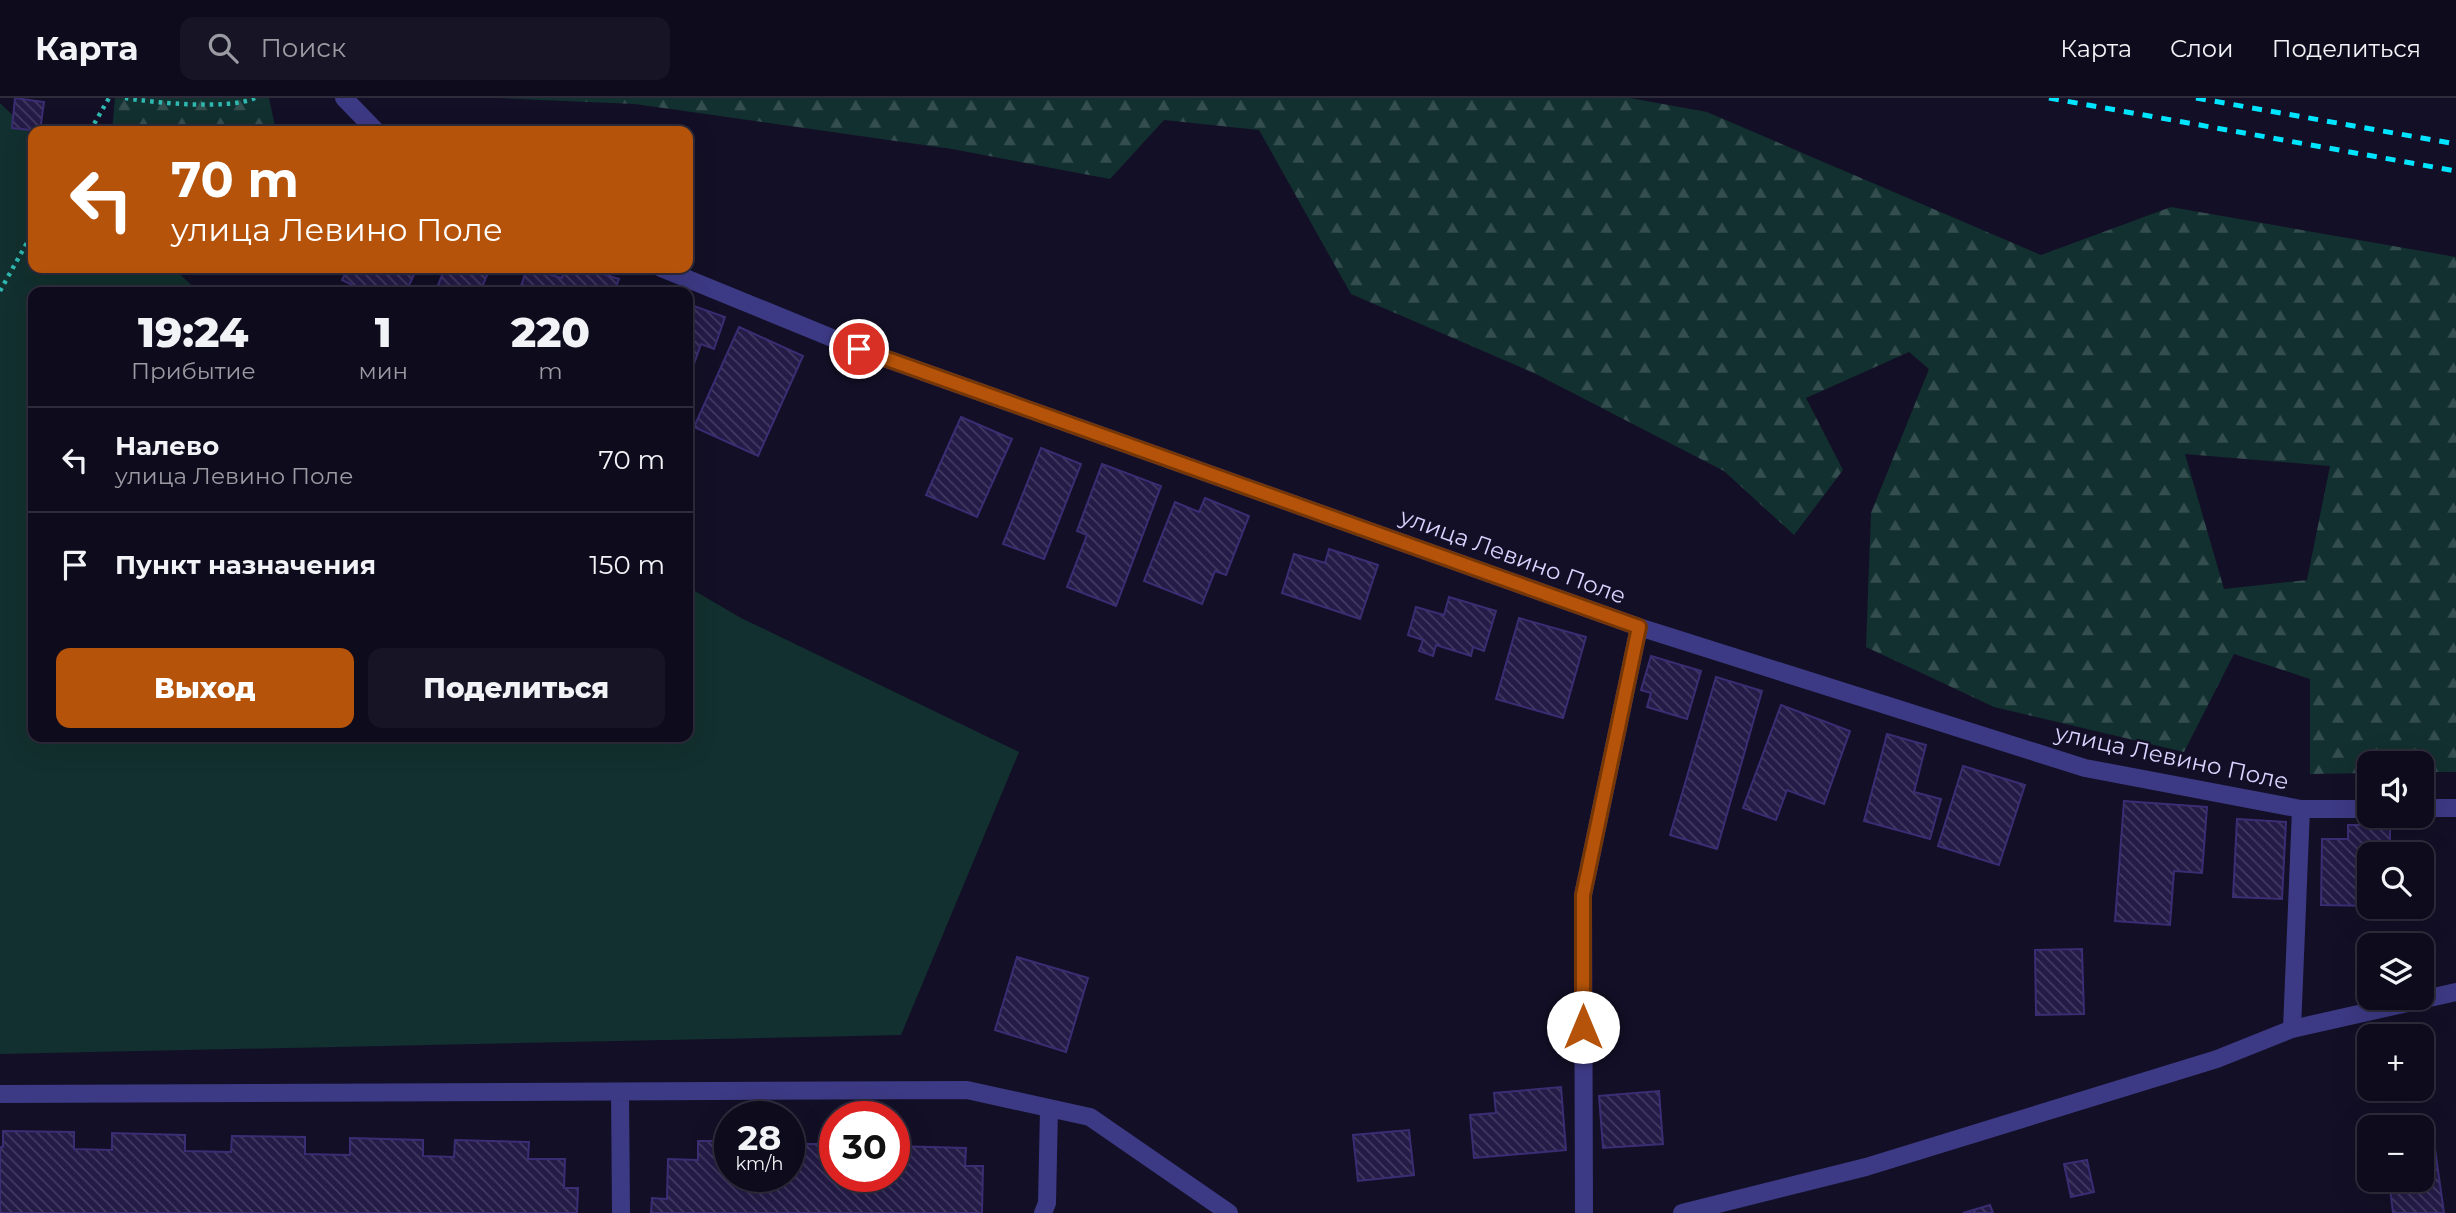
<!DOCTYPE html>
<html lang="ru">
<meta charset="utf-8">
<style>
:root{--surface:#0e0b1c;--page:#171425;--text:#f1f3f6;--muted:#9b9ba3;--line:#2e2b3b;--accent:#b45309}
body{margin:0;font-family:Montserrat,sans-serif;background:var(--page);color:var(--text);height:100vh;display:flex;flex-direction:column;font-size:26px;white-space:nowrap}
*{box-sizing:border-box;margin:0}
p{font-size:23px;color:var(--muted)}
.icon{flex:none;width:38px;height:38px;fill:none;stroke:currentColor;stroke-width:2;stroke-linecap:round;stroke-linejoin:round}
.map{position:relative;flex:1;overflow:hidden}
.sheet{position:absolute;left:28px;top:189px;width:665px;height:455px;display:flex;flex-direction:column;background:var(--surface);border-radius:14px;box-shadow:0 7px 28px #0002,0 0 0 2px var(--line)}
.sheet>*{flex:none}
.guide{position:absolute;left:28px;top:28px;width:665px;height:147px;border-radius:14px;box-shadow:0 7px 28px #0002,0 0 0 2px var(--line);background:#b45309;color:#fff;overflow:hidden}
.tools{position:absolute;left:2357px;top:653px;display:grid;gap:14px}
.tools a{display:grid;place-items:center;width:77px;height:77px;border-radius:14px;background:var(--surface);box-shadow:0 7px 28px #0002,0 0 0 2px var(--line);font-size:35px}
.speed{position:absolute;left:714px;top:1003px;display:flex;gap:14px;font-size:35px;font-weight:700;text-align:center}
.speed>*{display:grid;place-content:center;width:91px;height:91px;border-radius:50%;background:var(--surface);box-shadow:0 7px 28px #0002,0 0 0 2px var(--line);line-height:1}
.speed small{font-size:18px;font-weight:400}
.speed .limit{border:10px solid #d22;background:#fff;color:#111}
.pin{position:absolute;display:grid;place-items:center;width:60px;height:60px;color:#fff;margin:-30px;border:4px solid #fff;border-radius:50%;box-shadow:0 2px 7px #0007}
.me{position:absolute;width:77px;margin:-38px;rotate:0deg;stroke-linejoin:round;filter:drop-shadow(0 0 5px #0008)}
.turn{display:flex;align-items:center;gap:24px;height:147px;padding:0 28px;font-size:32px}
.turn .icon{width:91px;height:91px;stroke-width:2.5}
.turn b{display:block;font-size:49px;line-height:60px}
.eta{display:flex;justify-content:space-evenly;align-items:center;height:119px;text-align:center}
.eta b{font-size:42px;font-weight:800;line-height:49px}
.button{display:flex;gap:14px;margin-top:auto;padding:14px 28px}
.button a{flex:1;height:80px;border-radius:14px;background:var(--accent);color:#fff;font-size:28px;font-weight:800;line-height:80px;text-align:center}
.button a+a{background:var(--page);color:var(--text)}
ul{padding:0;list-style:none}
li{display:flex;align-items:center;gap:21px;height:105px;padding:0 28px;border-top:2px solid var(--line)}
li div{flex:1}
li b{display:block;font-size:26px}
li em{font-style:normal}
header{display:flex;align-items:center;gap:42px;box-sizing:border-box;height:98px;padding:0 35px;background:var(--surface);border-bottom:2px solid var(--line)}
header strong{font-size:33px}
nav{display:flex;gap:38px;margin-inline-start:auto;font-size:24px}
.search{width:490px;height:63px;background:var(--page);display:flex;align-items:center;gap:18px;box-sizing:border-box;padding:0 24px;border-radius:14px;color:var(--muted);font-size:26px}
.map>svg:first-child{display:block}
.forest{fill:url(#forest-firs);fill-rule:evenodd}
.green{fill:#12302f}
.building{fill:url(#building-back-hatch);stroke:#3b2d73;stroke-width:2}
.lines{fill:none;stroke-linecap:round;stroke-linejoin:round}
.path{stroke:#2fb8b0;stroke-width:4.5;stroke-dasharray:3.5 5;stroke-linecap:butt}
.service{stroke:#3d3a85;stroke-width:18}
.minor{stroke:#3d3a85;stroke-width:18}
.rail{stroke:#00e5ff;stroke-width:5;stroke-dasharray:10 9;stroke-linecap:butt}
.route-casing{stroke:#753606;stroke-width:18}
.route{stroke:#b45309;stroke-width:12}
.labels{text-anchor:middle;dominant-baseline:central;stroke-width:5;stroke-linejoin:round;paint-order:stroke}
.street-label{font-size:23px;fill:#d9d4ff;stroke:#130f26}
</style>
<header>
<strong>Карта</strong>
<div class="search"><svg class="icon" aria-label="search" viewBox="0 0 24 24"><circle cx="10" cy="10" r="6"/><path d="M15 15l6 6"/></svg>Поиск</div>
<nav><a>Карта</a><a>Слои</a><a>Поделиться</a></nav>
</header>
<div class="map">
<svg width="2456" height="1115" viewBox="0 0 2456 1115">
<defs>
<pattern id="forest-firs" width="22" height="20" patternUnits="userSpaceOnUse" patternTransform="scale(1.75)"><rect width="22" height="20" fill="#12302f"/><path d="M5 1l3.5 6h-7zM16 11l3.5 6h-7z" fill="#344d4e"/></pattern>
<pattern id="building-back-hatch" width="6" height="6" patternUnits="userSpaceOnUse" patternTransform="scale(1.75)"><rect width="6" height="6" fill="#241b47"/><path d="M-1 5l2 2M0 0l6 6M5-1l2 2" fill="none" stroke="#433b63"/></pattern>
</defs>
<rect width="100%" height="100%" fill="#130f26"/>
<!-- forest -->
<path class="forest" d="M115,0H269L276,33H112Z
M497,0H1630L1707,14L2041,157L2171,109L2456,159V674H2422V665H2370L2369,675L2310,676V581L2234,556L2184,654L1994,609L1866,549L1871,415L1929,271L1909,254L1806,300L1843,372L1794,437L1724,373L1534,275L1351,196L1259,32L1164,22L1110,81L952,51L635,6ZM2185,356L2330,368L2307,482L2224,491Z"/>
<!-- green -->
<path class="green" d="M0,5L33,37V170H173L199,194H33V639H688V489L741,520L1019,654L901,937L0,956Z"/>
<!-- building -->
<path class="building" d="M15,0L44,4L40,33L12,30Z
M348,170H417L406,194H367L342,182Z
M445,170H490L480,194H443L436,192Z
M527,170L562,180L565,170H584L619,181L614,194H519Z
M688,206L725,219L714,251L701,246L688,283Z
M739,229L803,258L758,358L694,329Z
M961,319L1012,341L977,419L926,397Z
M1041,350L1081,366L1044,461L1003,446Z
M1102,366L1161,388L1116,508L1067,489L1087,437L1077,433Z
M1205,400L1249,418L1226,477L1215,473L1202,506L1144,483L1175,404L1199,414Z
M1329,451L1378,467L1360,521L1282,495L1294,456L1325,465Z
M1449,499L1496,513L1484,553L1473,549L1471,558L1436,547L1433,558L1419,553L1423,542L1408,537L1416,509L1444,517Z
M1519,520L1586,539L1563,620L1496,601Z
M1651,558L1701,573L1687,621L1647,609L1651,595L1641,592Z
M1716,579L1762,593L1717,751L1670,737Z
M1781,607L1850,633L1824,706L1787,692L1776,722L1743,710Z
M1887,636L1926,647L1914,694L1941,701L1930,741L1864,723Z
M1963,668L2025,687L1999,767L1938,748Z
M2124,703L2207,709L2202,775L2174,773L2170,827L2115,823Z
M2237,721L2286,724L2282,801L2233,799Z
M2348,727H2390V756H2370V808L2321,807L2322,741H2348Z
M2082,851L2084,916L2036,917L2035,852Z
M1017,859L1088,880L1066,954L995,932Z
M1561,989L1566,1052L1474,1060L1470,1017L1496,1015L1494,995Z
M1659,993L1663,1046L1603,1050L1599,998Z
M1409,1032L1414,1077L1358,1083L1353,1037Z
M3,1033L74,1034V1051L112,1052V1035L185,1037V1053L231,1054L232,1038L305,1039V1056L350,1057V1040L423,1042V1058L454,1059L455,1042L529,1044L528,1061H565L564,1090H578L577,1115H0V1049H3Z
M698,1043H730V1078H789L793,1046H835V1078H894L895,1048L966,1050L965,1068H983L982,1115H651L652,1100L667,1101L668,1061L698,1062Z
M2435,1051L2444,1115H2393L2389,1082H2422V1053Z
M2087,1062L2094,1094L2071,1099L2064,1066Z
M1990,1107L1993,1115H1963Z"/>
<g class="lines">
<!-- path -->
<path class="path" d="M125,0C156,5 229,12 255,0
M90,33L109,0
M0,193L33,134"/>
<!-- service -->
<path class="service" d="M2292,931L2301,711
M620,994L621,1115
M0,996L967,992L1090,1019L1229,1115
M1043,1115L1047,1105L1049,1011"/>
<!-- minor -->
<path class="minor" d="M344,0L376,33
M661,170L859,251L1639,529L2085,670L2301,711H2370
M2422,710H2456
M1584,1115L1583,797L1639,529
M1682,1115L1866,1069L2217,961L2292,931L2456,894"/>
<!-- rail -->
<path class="rail" d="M2049,0L2456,73
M2196,0L2456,46"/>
</g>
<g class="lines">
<!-- route casing -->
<g class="route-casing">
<path id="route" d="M859,251L1639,529L1583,797V929"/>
</g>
<!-- route -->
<use href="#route" class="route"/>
</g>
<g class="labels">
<!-- street labels -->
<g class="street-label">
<text transform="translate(1513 458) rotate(20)">улица Левино Поле</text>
<text transform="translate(2172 659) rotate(12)">улица Левино Поле</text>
</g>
</g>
</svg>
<div class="tools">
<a><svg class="icon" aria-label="sound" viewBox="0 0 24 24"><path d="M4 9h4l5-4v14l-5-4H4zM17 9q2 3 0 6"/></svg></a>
<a><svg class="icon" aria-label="search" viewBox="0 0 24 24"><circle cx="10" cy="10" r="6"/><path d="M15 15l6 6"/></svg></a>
<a><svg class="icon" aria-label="layers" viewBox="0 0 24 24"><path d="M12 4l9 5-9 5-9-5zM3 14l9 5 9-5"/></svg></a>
<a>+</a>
<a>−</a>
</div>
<div class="speed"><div>28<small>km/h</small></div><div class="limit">30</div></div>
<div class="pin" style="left:859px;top:251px;background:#d93025"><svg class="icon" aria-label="arrive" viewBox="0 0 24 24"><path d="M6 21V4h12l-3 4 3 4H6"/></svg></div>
<svg class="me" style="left:1583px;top:929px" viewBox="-20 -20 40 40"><circle r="19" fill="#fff"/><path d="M0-13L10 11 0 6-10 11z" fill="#b45309"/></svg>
<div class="guide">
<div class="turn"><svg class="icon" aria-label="left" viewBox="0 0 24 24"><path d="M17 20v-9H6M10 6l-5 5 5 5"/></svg><div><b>70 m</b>улица Левино Поле</div></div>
</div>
<section class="sheet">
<div class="eta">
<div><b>19:24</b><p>Прибытие</p></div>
<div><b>1</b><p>мин</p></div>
<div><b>220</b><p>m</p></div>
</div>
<ul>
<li><svg class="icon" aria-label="left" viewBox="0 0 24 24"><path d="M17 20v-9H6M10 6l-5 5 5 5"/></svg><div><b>Налево</b><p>улица Левино Поле</p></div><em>70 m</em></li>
<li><svg class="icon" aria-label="arrive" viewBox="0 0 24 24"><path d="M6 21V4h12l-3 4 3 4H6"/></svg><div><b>Пункт назначения</b></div><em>150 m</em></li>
</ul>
<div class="button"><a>Выход</a><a>Поделиться</a></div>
</section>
</div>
